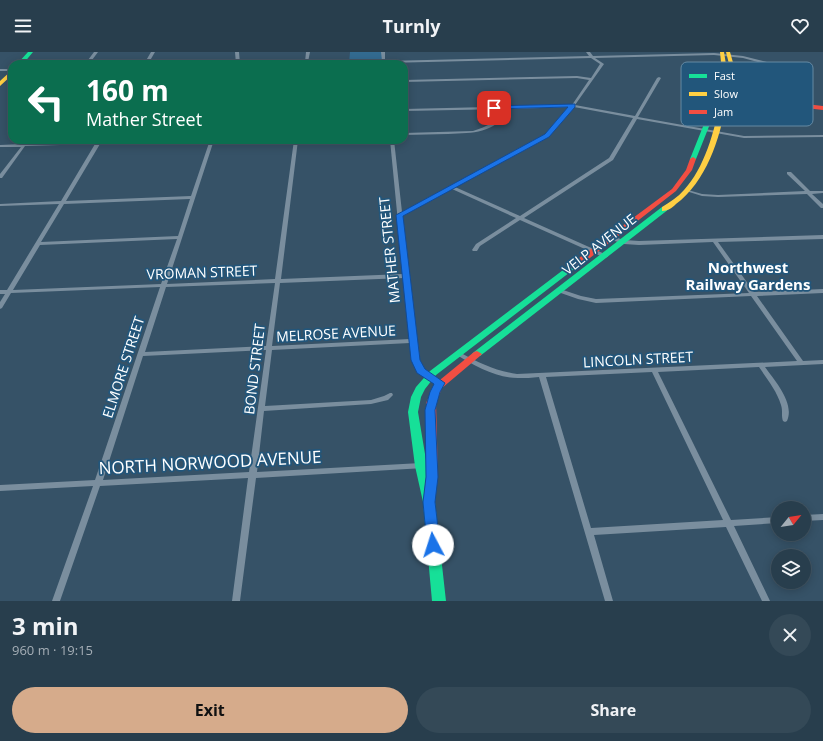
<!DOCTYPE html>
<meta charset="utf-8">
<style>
:root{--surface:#283e4d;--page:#344957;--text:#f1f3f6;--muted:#a5aeb6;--line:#445765;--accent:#d6ab8b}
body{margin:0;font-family:"Open Sans",sans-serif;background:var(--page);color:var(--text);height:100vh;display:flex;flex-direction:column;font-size:15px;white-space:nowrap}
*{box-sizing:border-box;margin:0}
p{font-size:13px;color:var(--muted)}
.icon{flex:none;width:22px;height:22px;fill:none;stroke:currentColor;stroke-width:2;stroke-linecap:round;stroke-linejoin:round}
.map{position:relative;height:549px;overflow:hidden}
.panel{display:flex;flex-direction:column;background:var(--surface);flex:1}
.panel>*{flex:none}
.guide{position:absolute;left:8px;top:8px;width:400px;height:84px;border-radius:12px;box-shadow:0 2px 10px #0003,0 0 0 1px var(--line);background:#0b6e4f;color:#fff;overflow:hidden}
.needle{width:26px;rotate:60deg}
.fabs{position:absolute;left:771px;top:449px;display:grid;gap:8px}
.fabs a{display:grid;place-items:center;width:40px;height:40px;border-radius:50%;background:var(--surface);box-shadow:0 2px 10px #0003,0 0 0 1px var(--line);font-size:20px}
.pin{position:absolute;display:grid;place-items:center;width:34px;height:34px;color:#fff;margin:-17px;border-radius:8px;box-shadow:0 2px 6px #0006}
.me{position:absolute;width:44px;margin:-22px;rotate:355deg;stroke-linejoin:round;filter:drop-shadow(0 0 3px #0008)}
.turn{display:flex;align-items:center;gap:14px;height:84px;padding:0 12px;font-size:18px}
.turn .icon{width:52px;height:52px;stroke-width:2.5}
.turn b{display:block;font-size:28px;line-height:34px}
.round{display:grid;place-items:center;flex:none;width:42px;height:42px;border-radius:21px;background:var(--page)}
.head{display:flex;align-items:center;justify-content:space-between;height:68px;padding:0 12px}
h1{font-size:24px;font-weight:700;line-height:30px}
.button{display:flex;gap:8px;margin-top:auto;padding:8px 12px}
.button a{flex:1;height:46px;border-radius:24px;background:var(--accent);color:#111;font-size:16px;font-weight:700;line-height:46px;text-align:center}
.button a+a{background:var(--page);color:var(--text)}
header{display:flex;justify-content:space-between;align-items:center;height:52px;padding:0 12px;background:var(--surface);font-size:18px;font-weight:700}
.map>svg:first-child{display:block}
.green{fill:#336b91}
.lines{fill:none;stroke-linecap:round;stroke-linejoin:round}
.street{fill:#7a8e9e;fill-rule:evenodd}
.fast{fill:#16e098;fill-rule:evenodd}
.slow{fill:#ffcf43;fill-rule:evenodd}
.jam{fill:#f24e42;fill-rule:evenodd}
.route{fill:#1a73e8;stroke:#114b97}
.labels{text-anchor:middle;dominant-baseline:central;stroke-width:3.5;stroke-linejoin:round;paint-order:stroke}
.street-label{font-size:14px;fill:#fff;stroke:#22567b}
.neighbourhood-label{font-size:15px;font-weight:bold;fill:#fff;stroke:#22567b}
.near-street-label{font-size:17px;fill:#fff;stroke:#22567b}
.key{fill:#22567b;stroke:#6489a3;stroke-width:1}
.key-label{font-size:11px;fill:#fff}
</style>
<header><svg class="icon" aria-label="menu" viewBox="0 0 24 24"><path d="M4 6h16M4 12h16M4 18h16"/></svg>Turnly<svg class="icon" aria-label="heart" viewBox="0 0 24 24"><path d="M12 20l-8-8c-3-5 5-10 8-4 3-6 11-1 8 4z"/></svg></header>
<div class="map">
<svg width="823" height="549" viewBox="0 0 823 549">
<rect width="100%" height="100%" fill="#365267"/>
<!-- green -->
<path class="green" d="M350,0H383L384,10L349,11Z"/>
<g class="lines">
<!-- street -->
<path class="street" d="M94,0H98L89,12H85Z
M151,0H155L148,12H144Z
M235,0H239L240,12H236Z
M306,0H310L308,10L382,9L381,0H385V9L589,4L586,0H590L593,4L714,1L743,4L767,10L790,28L787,29L765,12L743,6L714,3L595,6L604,12L575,53L635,64L657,26L659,25L661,26L638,65L744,84L823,83V85L744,86L637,67L613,108L524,166L607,203L608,204L607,205L605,206L520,168L480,194L477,199H473L472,198L476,192L516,166L452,137L402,164L418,308L423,318L442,329L443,331L442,333H438L419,321L412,308L410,291L272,298L265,354L371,348L384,344L390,341H392L393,343L388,348L371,352L264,359L257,420L421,411L424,412L425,414L424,416L256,426L240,549H232L248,426L100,434L60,549H52L93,434L0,439V433L95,428L160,235L11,241L2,256L0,257V250L5,242H0V238H7L59,152L0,154V152L61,149L95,92L25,94L2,126H0V122L21,95H0V93L23,92L26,88H30L27,92L97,90L99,89L101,90L200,88L198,89L100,92L66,149L191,144L210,88H214L167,232L275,227L294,88H298L281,227L403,222L390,88H394L402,160L546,83L570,55L511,57C493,82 475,81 448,82C433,82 419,83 404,83V81L473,79C487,75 498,68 507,57L404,59V57L572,53L589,28L577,26L404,30V28L577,24L591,26L600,12L591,6L386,11V12H382V11L279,12L281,11L305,10ZM574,55L633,66L609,106L520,164L455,135L548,85ZM190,147L178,184L41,190L64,152ZM177,187L161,232L13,238L40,193ZM404,226L410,287L272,294L280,231ZM275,231L266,294L145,300L166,235ZM266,298L249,420L103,428L143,304Z
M0,17H12V19H0Z
M787,120H791L810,139H823V141L812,142L823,152V156H821L807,142L718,145L702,144L686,139L688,138L702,142L718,143L805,139L787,122Z
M823,183V187L718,190L754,240L823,237V241L757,244L803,309L823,308V312L765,315C775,329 795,351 787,369L785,370L783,369C781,364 783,359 781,353C777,339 767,327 759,315L658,320L731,468L778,465V471L734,474L770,549H762L726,475L594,483L613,549H605L539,325C532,326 525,326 518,326C496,326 475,314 457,303L456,302L459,300L461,301C479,311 496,319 517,322L797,309L751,244L596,251L578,247L558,240L557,239L560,237L581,244L596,247L749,241L713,190L639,193L624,192L609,187L608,186L611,184L624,188L639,189ZM652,320L723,468L591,476L546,325Z
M823,462V468L804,469V463Z"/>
<!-- fast -->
<path class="fast" d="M28,0H33L23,12H17Z
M714,42L719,43L717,45L716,57L696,107L691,108L690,107L710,57L711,44Z
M757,44L796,49L799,51L796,53L755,47V45Z
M662,155H665L669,157L480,304H474L472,302L474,300Z
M571,212H574L578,214L436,323L425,337L421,345L418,360L427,414L435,450L446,549H432L423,450L415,414L408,360L411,345L416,335L430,319Z"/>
<!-- slow -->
<path class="slow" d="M720,0H724L729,31L720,38L717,36L723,31Z
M726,0H730L740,35L768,45V47L741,39L736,40Z
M12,18V23L0,34V29Z
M733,44L760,46L763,48L760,50L735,47L726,51C720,87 706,130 676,152C672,156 668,159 662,159V155C670,150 678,145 684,138C704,117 715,78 720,50Z"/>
<!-- jam -->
<path class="jam" d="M720,34L736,36L744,43C734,51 719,49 710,39ZM721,38L733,39L737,43C730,46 723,45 717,39Z
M754,46L823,54V58L754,50L737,52L728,55L725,53L736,48Z
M693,105L696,107L692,118L676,139L577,216H571L570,214L571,212L672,137L686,118L690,107Z
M477,299L482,302L480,304L442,336L436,351L438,425L434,445L430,447L426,445L424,442L426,425V351L435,332L474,300Z"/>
</g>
<!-- route -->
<path class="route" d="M575,52V55L549,85L403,164L420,308L425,317L445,331L440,340L435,358L438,425L435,450L440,493L438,496L433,498L429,496L427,493L423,450L426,425L425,358L430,340L434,332L417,321L411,308L396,163L545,82L568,55L494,57H492V54Z"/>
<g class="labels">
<!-- street labels -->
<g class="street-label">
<text transform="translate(599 192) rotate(-38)">VELP AVENUE</text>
<text transform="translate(389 198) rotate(-96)">MATHER STREET</text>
<text transform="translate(202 220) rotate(-2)">VROMAN STREET</text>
<text transform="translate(336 281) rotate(-3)">MELROSE AVENUE</text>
<text transform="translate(638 307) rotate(-3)">LINCOLN STREET</text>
<text transform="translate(123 315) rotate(-72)">ELMORE STREET</text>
<text transform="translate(254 317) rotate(-83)">BOND STREET</text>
</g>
<!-- neighbourhood labels -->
<g class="neighbourhood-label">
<text x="748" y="215">Northwest<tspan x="748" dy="17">Railway Gardens</tspan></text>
</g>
<!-- near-street labels -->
<g class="near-street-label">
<text transform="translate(210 410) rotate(-3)">NORTH NORWOOD AVENUE</text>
</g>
</g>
<!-- legend -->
<rect x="681" y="10" width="132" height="64" rx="6" class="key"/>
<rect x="689" y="22" width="18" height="4" fill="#16e098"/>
<rect x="689" y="40" width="18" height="4" fill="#ffcf43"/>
<rect x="689" y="58" width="18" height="4" fill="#f24e42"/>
<g class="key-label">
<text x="714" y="28">Fast</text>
<text x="714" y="46">Slow</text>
<text x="714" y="64">Jam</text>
</g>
</svg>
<div class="fabs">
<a><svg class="needle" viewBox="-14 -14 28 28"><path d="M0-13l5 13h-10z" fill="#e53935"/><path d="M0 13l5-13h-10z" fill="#a5aeb6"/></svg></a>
<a><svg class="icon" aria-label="layers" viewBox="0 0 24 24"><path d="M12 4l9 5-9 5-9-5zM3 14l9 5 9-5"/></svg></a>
</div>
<div class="pin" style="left:494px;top:56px;background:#d93025"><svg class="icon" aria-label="arrive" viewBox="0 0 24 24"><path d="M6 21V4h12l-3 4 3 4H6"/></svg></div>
<svg class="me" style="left:433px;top:493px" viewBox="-20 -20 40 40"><circle r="19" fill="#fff"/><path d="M0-13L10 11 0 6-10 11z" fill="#1a73e8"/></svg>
<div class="guide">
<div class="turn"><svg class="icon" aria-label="left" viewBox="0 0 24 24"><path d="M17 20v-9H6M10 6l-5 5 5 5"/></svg><div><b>160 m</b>Mather Street</div></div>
</div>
</div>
<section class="panel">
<div class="head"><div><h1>3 min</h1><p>960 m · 19:15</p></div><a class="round"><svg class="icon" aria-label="close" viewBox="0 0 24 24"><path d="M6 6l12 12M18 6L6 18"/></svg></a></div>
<div class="button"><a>Exit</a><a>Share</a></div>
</section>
